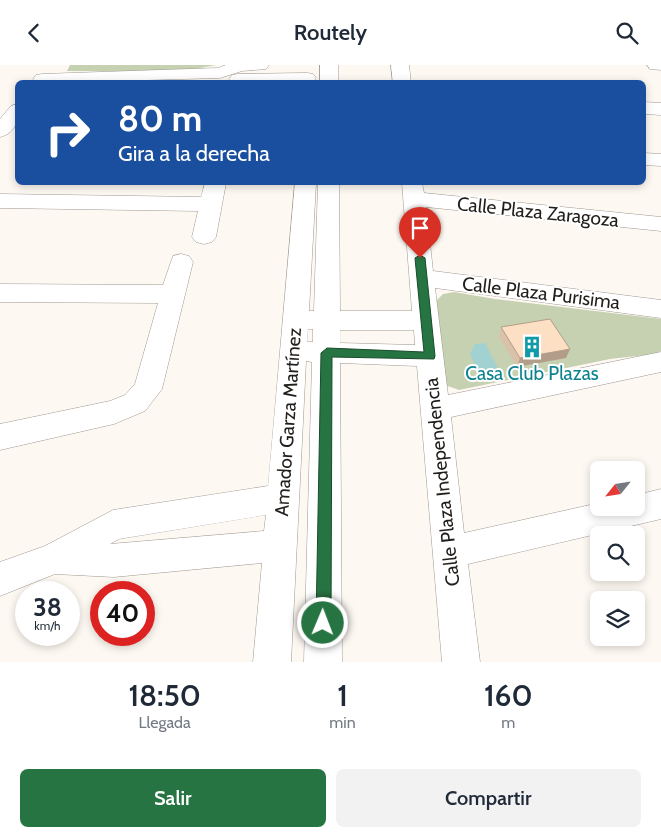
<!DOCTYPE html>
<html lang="es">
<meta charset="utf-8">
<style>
:root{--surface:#fff;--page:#f2f2f3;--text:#1f2937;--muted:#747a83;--accent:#277443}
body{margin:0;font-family:Cabin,sans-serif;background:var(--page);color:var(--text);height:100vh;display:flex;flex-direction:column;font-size:19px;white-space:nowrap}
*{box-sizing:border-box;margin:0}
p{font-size:16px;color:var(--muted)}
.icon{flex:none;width:28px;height:28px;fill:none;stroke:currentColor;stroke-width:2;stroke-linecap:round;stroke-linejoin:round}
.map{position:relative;height:597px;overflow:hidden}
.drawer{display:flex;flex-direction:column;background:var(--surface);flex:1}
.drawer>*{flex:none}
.banner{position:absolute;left:15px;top:15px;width:631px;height:105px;border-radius:8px;box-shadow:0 2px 8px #0003;background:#1a4fa0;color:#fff;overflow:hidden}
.needle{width:32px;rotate:240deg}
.fabs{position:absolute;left:590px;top:396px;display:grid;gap:10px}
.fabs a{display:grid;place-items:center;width:55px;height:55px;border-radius:8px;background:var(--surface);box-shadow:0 2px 8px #0003;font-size:25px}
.speed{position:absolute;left:15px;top:516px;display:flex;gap:10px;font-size:25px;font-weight:700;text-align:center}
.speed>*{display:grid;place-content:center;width:65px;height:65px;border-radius:50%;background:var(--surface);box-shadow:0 2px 8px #0003;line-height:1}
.speed small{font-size:12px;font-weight:400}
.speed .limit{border:8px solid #d22;background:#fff;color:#111}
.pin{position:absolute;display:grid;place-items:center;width:42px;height:42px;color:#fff;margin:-51px -21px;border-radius:50% 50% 50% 0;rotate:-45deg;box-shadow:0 0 5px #0007}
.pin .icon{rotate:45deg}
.me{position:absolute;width:55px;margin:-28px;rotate:1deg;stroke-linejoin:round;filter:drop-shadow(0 0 4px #0008)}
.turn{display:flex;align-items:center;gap:18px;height:105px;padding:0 20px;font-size:22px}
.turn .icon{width:65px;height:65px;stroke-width:2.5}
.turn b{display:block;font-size:35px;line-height:42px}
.eta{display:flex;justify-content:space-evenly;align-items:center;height:85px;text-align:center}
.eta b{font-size:30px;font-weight:600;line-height:35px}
.action{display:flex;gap:10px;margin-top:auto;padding:10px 20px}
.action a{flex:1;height:58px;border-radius:8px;background:var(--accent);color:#fff;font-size:20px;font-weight:600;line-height:58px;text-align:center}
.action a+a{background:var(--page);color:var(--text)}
header{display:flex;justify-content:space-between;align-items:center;height:65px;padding:0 20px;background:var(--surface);font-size:22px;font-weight:600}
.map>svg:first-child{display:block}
.green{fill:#c6d1b2}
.water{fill:#a2d1d1}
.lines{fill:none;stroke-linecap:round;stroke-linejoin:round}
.minor-casing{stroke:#9f9891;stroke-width:1}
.minor{fill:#fff;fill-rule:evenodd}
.wall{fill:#dac1a9}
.shaded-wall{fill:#b19d89}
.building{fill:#fde0c4;stroke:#b19d89}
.route{fill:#277443;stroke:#194b2c}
.labels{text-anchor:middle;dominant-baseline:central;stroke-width:4;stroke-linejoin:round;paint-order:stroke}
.street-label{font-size:19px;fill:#211e1b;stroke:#fff}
.culture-label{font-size:19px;fill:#0d838f;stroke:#fff}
</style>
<header><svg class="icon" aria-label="back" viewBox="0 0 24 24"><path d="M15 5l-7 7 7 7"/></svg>Routely<svg class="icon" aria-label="search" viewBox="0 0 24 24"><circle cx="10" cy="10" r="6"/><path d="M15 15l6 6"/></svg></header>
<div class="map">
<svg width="661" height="597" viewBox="0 0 661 597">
<rect width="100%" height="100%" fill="#fef8f2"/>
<!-- green -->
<path class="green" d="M70,0H216L179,7L67,6Z
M454,227L495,234L661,254V286L655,289L610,294L459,325L445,320L434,238L443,229Z"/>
<!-- water -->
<path class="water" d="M485,278L501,310L480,312L470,289L475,279Z"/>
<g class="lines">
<!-- minor casing -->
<g class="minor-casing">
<path id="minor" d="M226,0H269L266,4L242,6L220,13L36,18L33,14L36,10L42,9L218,3Z
M320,0H338V18H320Z
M391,0H409L411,18H393Z
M647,0H661V5L650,4Z
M307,8L313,9L316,13L313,17L232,18L229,14L232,10L238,9Z
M644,37L661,38V50L644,49Z
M18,39C18,54 17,68 0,72V54L11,41Z
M644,88L661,89V101L644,100Z
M205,118H226L216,172L212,177L204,179L196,177L192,172L198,146L0,143V129L201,132Z
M295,118H316L309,246H314L318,118H339L340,246H412L402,118H422L424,128L661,152V166L426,142L433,206L661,235V253L435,223L448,330L661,287V307L451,352L464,468L599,438V442H636V430L661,424V454L468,499L480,597H442L417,301L340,298L342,597H304L312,297L306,296L291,597H253L262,498L114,512L55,509L0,531V497L45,481L113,445L268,421ZM308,264H313V277H307ZM340,265H414L415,280L340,278ZM266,450L264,466L110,479L119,474Z
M181,189L189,191L193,197L162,324L145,346L114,359L0,385V359L110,336L125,330L135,319L158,238L0,237V219L163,220L173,191Z"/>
</g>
<!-- minor -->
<use href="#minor" class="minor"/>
</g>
<!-- wall -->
<path class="wall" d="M501,262L566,293L517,302L499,272Z"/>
<!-- shaded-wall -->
<path class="shaded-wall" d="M570,284L566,293L517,302L520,293Z"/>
<!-- building -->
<path class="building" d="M550,254L570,284L520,293L501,262Z"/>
<!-- route -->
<path class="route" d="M420,190L425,193L435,291L434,294L332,292L331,558L329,564L323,566L318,564L316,558L321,288L327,283L424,287L415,193Z"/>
<!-- icons -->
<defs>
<g id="building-bare" transform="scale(1.725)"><path d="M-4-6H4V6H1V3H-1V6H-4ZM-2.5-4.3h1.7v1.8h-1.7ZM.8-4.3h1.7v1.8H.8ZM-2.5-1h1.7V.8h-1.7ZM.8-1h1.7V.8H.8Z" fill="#0f9aa8" stroke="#fff" stroke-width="2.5" paint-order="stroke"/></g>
</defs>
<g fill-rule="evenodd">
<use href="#building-bare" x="532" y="282"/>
</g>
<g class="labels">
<!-- street labels -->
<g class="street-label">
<text transform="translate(538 147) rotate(6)">Calle Plaza Zaragoza</text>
<text transform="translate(541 228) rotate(7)">Calle Plaza Purisima</text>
<text transform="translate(288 357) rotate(-86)">Amador Garza Martínez</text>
<text transform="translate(442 417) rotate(-96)">Calle Plaza Independencia</text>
</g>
<!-- culture labels -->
<g class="culture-label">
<text x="532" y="308">Casa Club Plazas</text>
</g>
</g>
</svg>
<div class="fabs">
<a><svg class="needle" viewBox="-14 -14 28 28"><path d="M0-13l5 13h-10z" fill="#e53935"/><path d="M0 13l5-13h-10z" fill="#747a83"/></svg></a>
<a><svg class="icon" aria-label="search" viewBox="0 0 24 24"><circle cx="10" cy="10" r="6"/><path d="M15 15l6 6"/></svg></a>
<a><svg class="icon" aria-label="layers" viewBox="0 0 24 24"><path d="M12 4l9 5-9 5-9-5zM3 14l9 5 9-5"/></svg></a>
</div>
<div class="speed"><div>38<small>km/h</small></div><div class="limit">40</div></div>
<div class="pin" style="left:420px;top:193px;background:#d93025"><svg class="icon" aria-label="arrive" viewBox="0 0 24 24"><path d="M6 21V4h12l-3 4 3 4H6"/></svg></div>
<svg class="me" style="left:323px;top:558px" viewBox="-20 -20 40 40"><circle r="17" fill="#277443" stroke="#fff" stroke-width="3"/><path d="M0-11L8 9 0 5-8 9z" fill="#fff"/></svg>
<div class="banner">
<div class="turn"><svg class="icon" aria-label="right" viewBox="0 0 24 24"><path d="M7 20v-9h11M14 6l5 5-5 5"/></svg><div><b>80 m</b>Gira a la derecha</div></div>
</div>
</div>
<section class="drawer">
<div class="eta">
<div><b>18:50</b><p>Llegada</p></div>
<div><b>1</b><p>min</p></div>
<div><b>160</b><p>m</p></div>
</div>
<div class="action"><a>Salir</a><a>Compartir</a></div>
</section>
